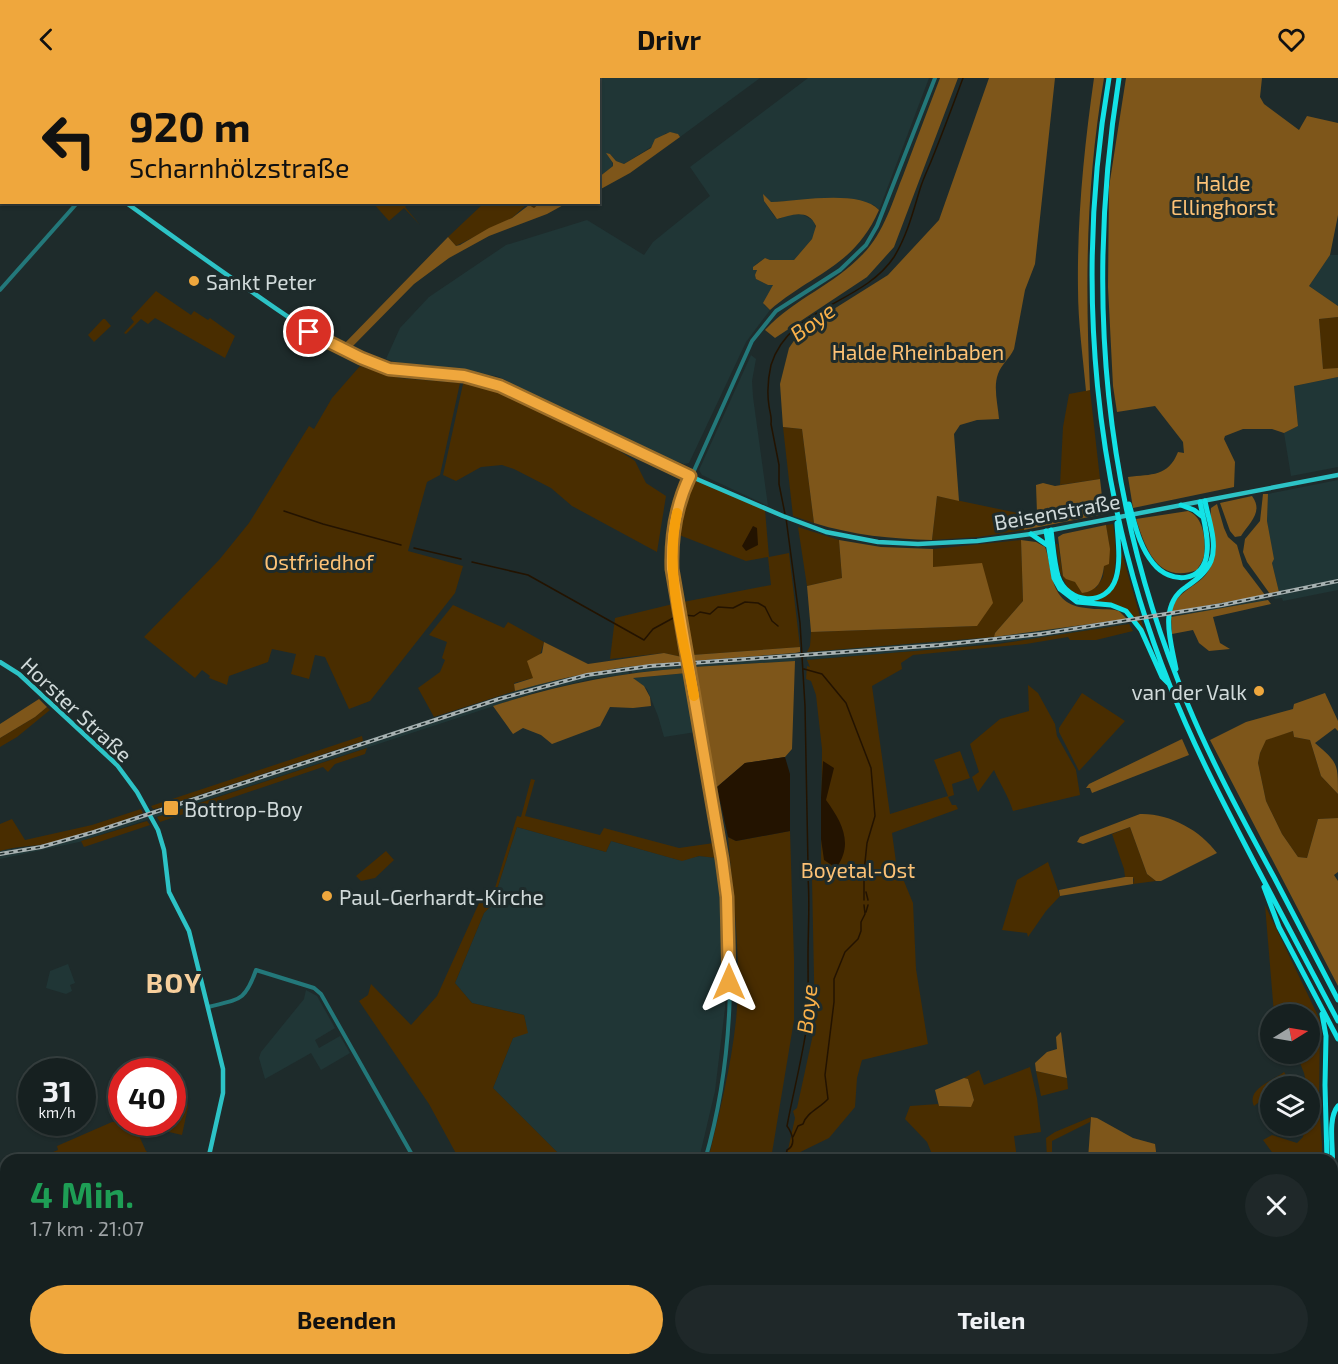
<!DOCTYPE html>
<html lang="de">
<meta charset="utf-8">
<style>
:root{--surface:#162020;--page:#1f2829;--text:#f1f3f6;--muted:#9ea3a5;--line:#353e3e;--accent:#efa73d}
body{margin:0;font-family:"Exo 2",sans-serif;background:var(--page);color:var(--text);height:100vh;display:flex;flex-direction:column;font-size:22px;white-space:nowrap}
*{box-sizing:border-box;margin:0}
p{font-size:20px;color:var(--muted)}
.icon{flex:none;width:33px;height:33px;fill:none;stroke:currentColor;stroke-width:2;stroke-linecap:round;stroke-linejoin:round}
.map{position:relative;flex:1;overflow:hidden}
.sheet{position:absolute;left:0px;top:1076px;width:1338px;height:212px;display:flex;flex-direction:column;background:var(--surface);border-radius:18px 18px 0 0;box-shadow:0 2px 4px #0004,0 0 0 2px var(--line)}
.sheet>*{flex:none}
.guide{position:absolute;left:0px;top:0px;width:600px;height:126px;box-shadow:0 2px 4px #0004,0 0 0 2px var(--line);background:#efa73d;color:#111;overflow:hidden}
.needle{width:39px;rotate:79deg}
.buttons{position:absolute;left:1260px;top:926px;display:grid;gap:12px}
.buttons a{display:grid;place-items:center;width:60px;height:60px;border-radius:50%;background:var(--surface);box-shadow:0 2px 4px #0004,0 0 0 2px var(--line);font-size:30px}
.speed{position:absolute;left:18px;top:980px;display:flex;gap:12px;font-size:30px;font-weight:700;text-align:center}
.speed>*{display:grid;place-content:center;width:78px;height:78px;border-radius:50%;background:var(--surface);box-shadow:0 2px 4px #0004,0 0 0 2px var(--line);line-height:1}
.speed small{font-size:15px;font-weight:400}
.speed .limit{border:9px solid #d22;background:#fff;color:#111}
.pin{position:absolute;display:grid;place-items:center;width:51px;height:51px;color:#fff;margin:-26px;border:3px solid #fff;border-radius:50%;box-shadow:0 2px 6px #0007}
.me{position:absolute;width:66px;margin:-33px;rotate:0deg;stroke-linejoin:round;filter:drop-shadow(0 0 4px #0008)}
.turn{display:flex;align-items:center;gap:21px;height:126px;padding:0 30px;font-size:27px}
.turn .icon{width:78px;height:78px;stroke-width:2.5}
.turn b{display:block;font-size:42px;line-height:51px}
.round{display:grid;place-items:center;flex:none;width:63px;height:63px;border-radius:32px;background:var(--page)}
.headline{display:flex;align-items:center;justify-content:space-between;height:102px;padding:0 30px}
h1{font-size:36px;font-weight:700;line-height:45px;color:#1e9e55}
.cta{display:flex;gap:12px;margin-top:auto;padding:12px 30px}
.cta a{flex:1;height:69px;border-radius:36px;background:var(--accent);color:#111;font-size:24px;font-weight:700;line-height:69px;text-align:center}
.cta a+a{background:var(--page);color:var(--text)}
header{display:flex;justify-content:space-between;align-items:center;height:78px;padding:0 30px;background:var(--accent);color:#111;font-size:27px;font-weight:700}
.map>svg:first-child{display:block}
.built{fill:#203636}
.green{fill:#492d00}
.forest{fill:#7e561a}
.water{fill:#231300}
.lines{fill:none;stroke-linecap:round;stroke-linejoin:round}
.stream{stroke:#231300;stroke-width:1.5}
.minor{stroke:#23787a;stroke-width:4}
.major{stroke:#2dc3c6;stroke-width:4.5}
.highway{stroke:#13e2e6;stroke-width:5}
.rail-casing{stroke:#a7b1b1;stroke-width:4}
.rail{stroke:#1e2b2b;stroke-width:1.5;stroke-dasharray:4.5;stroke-linecap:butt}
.route-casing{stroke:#9b6d28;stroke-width:15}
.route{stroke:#efa73d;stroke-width:10}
.slow{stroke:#f59e0b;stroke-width:10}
.poi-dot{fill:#efa73d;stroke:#1e2b2b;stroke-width:2}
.labels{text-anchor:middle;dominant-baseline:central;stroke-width:6;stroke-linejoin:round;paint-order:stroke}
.park-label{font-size:21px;fill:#fdc276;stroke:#1e2b2b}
.poi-label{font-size:21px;fill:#d1dada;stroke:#1e2b2b;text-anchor:start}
.street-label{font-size:21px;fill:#d1dada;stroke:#1e2b2b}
.water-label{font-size:22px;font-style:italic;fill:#f9b049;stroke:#1e2b2b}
.district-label{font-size:27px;font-weight:bold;letter-spacing:1.5px;fill:#f7cf9c;stroke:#1e2b2b}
</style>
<header><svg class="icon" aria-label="back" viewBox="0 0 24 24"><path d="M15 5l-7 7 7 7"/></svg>Drivr<svg class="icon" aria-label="heart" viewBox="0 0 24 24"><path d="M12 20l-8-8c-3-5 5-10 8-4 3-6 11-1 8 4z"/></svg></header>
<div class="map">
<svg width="1338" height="1286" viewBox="0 0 1338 1286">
<rect width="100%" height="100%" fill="#1e2b2b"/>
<!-- built -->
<path class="built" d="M580,0H760L680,59L676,55H666L651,69L624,86L616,83L610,76L613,88L599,99L598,2H578Z
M808,0H929L879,132L874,127L846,120L771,124L763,117L764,123L774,138L779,141L788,137L802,136L814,143L816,152L812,161L794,182H770L765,180L755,187L754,192L757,191L756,201L768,207H773L764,227L770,232L746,264L689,385L684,386L660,377L509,306L506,302L496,298L407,287L386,281L400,250L429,219L506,167L587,142L644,177L653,164L710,118L690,89Z
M1330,177H1338V228L1309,208Z
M751,277L756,281L752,303L753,319L768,428L702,397L699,392Z
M1338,299V389L1291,398L1284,355L1298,348L1294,308Z
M1338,402V512L1283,523L1282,520L1275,521L1272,516L1279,514L1272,485L1267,443L1268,416Z
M1263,518L1266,523L1173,539L1172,534Z
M1125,541L1126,546L1040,560L930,572L807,582V574L981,560Z
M795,575V583L693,589L692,583Z
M685,584L686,590L632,595L631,588Z
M628,588L629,596L591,601L537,614L79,764L0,781V773L3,772L36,768L79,757L515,613L550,603Z
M687,595L696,654L664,659L658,638L647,611L633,600Z
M517,749L606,774L611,763L679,782L700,778L717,780L727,867L725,930L715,1013L699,1081H564L493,1010L513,960L526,946L524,937L472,925L455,905L484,835L492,827Z
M68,886L75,905L70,907L72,913L66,916L46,910L50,893Z
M306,912L317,918L335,950L315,962L319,970L340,958L350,975L321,992L311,975L265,1001L259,980L261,974L304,921Z
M6,1248V1281H163V1286H0V1249Z
M173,1281H233L234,1286H174Z
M1251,1281H1306L1308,1286H1250Z"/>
<!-- green -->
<path class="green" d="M373,125H410L405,129L420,147L404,130L389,143Z
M484,125H540L534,131L530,128H525L512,140L456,168L448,159Z
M156,213L191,237L194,233L208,242L210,240L235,258L225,280L155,240L148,246L141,241L126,256L124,255L134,244L131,240Z
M1338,239V290L1323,292L1319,241Z
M103,241H105L111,248L94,264L88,257Z
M360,288L400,300L460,305L440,397L427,404L408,473L463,488L455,515L370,623L349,631L325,579L315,577L309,601L291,596L296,576L272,571L268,584L229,598L227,607L209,600L210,598L202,592L195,600L144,559L219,482L249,445L309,348L314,351L332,320Z
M466,304L494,311L607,365L635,383L646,405L666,418L657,474L572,428L551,410L514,391L502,387L481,389L456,403L443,397L463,306Z
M1090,312L1100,401L1060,407L1063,349L1069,316Z
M783,349L802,351L814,445L793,438Z
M691,399L765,432L769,479L789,475L800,569L692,577L678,525L771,507L768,479L746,483L674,455L677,435Z
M937,418L1027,437L1024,452L979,459L932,462Z
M1113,446C1117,467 1122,526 1085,519C1079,518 1073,513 1068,511L1060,494L1056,466H1058L1063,498L1075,504L1096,510L1103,499L1104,488C1113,476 1108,462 1106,447Z
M798,449L839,462L842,500L807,508Z
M1021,462L1023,523L995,555L994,559L807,574L810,568L811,554L977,548L933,489V471Z
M1121,472L1146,559C1125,531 1128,525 1090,523L1109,515Z
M677,525L682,579L664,575L610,581L615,540Z
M453,527L504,550L508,544L544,564L533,600L514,605L515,613L434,639L418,610L440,594L445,582L442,580L447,564L429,557Z
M1129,546L1133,553L1096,562H1070L1068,559L1026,566L913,577L901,585L902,591L872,608L890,736L948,718L934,682L960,673L970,700L952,706L954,717L948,719L952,727H956L958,731L892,755L896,784L913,825L916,891L928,966L862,982L857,1000L855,1029L829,1060L786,1081L795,1040L793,1033L797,1030L815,947L812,801L819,800L821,790L822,671L816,617L811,603L806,601L807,588L810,589L807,582L998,566Z
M1028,607L1038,615L1055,646L1057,658L1076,692L1080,717L1013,733C1008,717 1000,706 994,692L978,714L972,699L979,694L970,666L1000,641L1029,633Z
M1082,615L1125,643L1079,693L1059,654V650Z
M47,629L50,632L17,659L0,669V660L35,639Z
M1293,653L1294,659L1310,662L1321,698L1338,716V740L1318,741L1307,780L1298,779L1282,756L1266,723L1258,685L1260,675L1266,661Z
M362,658L363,663L159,730L153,731L151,728Z
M367,670L365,676L335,686L328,694L323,689L160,744L157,739Z
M531,701L535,702L525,738L600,757L604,750L679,770L714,765L717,780L699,778L682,783L611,763L606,774L517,749L492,827L484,835L455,905L472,925L524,937L528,955L513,960L493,1010L564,1081H459L429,1026L359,923L368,917L371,906L411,947L437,918L479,825L491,823L517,738L521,739Z
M141,731L143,735C112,747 79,760 46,766C32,768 13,769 0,773V746L12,741L25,762L92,747Z
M147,743L150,747L84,769L81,763Z
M1130,749L1147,796L1156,803L1133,806L1134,801L1132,799H1125L1124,791L1112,756Z
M790,753L794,881V942L771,1081L708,1082C719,1035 731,990 736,942C742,881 733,819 728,759L736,763Z
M386,773L394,782L375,800L361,803L356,798Z
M1048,784L1060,818L1046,833L1028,859L1027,855L1002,852L1017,802Z
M1265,827L1320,942L1319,1024L1322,1066V1078L1319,1081H1302L1274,1077L1263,1062L1272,1057L1297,1065L1303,1059L1304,1047H1310V1008H1307L1304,995L1296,975H1310V936H1274Z
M1030,989L1037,1020L1041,1054L1014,1058L1017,1081H991L989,1077L946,1079L947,1081H934L927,1064L905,1041L910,1028L938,1026L939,1028L970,1029L974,1022L968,1001L964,1000L979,992L984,1007Z
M1036,993L1067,1000L1068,1011L1041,1018Z
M1284,994L1288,1000L1281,1003L1283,1006L1270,1008V1016L1254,1028C1246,1011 1273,1003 1284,994Z
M184,1010L188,1029L182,1057L169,1054L168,1052L160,1057L156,1047L163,1044H172L173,1014Z
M1091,1039L1090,1044L1052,1063V1081H1047L1046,1060L1055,1054Z
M112,1044H119L135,1049L146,1073L156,1081H36L58,1072L57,1068Z
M1332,1243L1338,1259V1286H1316L1314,1281H1332Z
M717,1281H779L774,1286H715Z"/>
<!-- forest -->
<path class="forest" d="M333,0H559L562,1L336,2Z
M940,0H958L894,169L867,199L775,260L765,252C795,220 834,207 863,176C884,155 893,122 904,95C916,63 928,31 940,0Z
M989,0H1055L1035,186L1025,212L1014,271C1010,280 1001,287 998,296C993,309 998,327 999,341L977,342L960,347L954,356L959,423L937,418L932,462C891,461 853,457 814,445L802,351L783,349L780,306L789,270L802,251L888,197L939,142Z
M1094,0H1104C1086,106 1085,204 1090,312L1086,313C1083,279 1078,245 1078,211C1077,141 1084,70 1094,0Z
M1126,0H1262L1260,19L1264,26L1299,52L1307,38L1338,45V137L1330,177L1309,208L1338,228V239L1319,241L1323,291L1338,290V299L1294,308L1298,348L1284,355L1272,351H1243L1225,358L1224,361L1235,384L1234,409L1133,430L1128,399C1152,396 1168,399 1178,374L1184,375L1183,364L1155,328L1117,334L1113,308L1108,209L1109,109Z
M670,54L678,56L680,59L630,95L599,112V99L613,88V85L606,75L610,76L616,83L624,86L651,70L655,61Z
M763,116L771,124C798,123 860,111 879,132C854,189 813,195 770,232L763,225L773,207H768L756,201L755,197L757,192H753V189L765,180L770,182H794L812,161L816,148C808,130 791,137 777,141L764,123Z
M540,125H567L547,136L489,158L449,180L414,206L351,270L343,267L448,159L456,168L460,167L489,150L512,140L529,127L534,130Z
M1100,401L1104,436L1024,452L1027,437L1034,438L1037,435L1036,407L1043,405L1055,408Z
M1263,416H1268L1267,443L1274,481L1272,485L1279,514L1270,516L1247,484L1243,474L1245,461L1260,443Z
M1252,418C1264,434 1249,445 1241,458L1235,459L1230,453L1220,425Z
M1217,426L1224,450L1228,459L1237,467L1243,488L1265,517L1171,534C1176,511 1201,509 1210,490C1220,472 1209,449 1211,430Z
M1188,433C1204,439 1206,462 1204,478C1203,483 1199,488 1197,492C1158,506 1146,472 1136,441Z
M1106,447L1110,471L1109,486L1104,488C1102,503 1098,513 1082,515L1075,504L1066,501L1063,498L1058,459L1063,456Z
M839,462L881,469L933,471V489L982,485L993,525L977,548L811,554L807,508L842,500Z
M1021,462L1036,464L1045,469C1054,494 1048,526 1086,530C1097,532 1108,530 1119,533L1127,541L994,559L995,555L1023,523Z
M1268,522L1271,526L1213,539L1220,565L1230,571L1209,573L1199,565L1193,552L1172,556L1171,539Z
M544,564L588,586L664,575L682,579L685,584C627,586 571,597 515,613L514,606L533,600L527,583L542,575Z
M800,569V574L795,575L692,583V577Z
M795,583L792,671L785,679L745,685L717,709L704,652L693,589Z
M686,590L687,595L633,600L644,608L650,619L651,628L633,630L610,629L600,648L552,666L541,657L523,650L513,656L493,628C558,607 617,595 686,590Z
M1325,615L1338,643V653L1335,650L1315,665C1338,685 1338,685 1338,716L1321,698L1310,662L1294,659L1293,653L1266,662L1260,675L1258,685L1266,723L1282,756L1298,779L1307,780L1318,741L1338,740V794L1334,797L1338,803V908L1210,662L1246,644L1293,631L1294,626Z
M39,621L47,629L35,639L0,660V646Z
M1182,661L1189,677L1092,715L1090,710H1086L1089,706Z
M1140,736C1169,735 1200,752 1217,775L1161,803H1156L1147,796L1130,749L1083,766L1077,764L1080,759Z
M1125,799H1133V806L1060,818L1059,812Z
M1061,954L1066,995L1067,1000L1036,993L1035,985L1047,974L1057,971L1056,959Z
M964,1000L968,1001L974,1022L971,1029L939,1028L935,1012Z
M1091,1039L1097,1040L1133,1060L1155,1066L1157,1081H1088Z
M306,1281H392L395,1286H308Z
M779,1281H905L914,1286H774Z
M1053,1281H1251L1250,1286H1079Z"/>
<!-- water -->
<path class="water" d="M753,448L757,450L758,467L746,473L742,468Z
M785,679L790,696V753L736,763L728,759L717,709L745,685Z
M823,683L834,690L826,722C842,744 854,766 836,790L824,782L821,761V720Z"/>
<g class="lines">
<!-- stream -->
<path class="stream" d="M284,433L323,446L401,467
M785,436L779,406V387L771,346C772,339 770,335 769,328C767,315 768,300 771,287C789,228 862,227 894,179C907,158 913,134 920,111C923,101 928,91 932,81C943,54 953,27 963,0
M786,440L800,545L805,628L808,787
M414,470L461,481
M472,484L528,497L644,562L653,551L675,539
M684,537L694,538L700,534L710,536L718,529L733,530L745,524L758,525L765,529L772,543L778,548
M804,591L822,596L846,625L871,690L875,738L867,765L864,794V822
M866,814L868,822
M866,834L868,827
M793,1059L798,1048L803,1046C806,1035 820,1030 828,1021L825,997L834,924V901L845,874L858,861L861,853V844L865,836L864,827
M785,1082L787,1072C797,1067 792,1055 787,1048C793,1016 801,985 806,953C809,928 808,904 808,879C808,852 810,826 808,800
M1337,1117H1338
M840,1281L849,1286
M736,1286L738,1281
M791,1286L797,1281
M987,1286L993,1281"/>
<!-- minor -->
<path class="minor" d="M187,2L189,0
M0,212L78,124
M208,929C239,921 245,924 256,892L314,910L321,916L415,1082
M705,1082C733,986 736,879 722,781L674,504L673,461L680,424L752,263L776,233L840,192L866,167L877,148L935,0
M1051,1281V1286"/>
<!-- major -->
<path class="major" d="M1,0L2,2
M125,124C167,154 209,185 252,214C292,242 331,270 378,287C415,301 457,294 495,306L699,402L783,438L826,454L878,464L918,466L977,463L1031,456L1338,397
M0,584L19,596L117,687L137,714L158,752L164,772L169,814L189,853L223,991V1015L208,1082
M1202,1082L1225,1079L1264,1082
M1332,1092L1338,1093
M1332,1099L1338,1100
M239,1281L240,1286
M551,1286L566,1281
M571,1286L588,1281"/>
<!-- highway -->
<path class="highway" d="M1109,0C1074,204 1093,415 1170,608C1194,669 1224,726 1254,784C1282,837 1310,890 1338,943
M1119,0C1085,214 1103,426 1188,627C1213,687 1244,744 1275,801C1296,842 1317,882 1338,922
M1129,426C1135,446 1139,468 1153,485C1170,507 1205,505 1207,474C1209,458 1203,440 1200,424
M1181,427L1194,432L1203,439
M1051,452C1053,467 1054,484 1058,498C1067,526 1107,530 1116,500C1121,483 1118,463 1117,445
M1046,453L1054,500L1060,511L1077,524L1111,527L1126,533L1141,552L1162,599L1168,605
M1031,456L1047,467
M1176,591C1171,564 1158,527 1186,509C1196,502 1206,495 1211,483C1218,465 1208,440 1205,423
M1264,809L1279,849L1338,961
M1322,936L1326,958L1325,1007L1327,1082
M1332,1095C1335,1076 1326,1042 1338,1028"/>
<!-- rail casing -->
<g class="rail-casing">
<path id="rail" d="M0,776L41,769L94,754L499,621L587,597L650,588L940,567L1041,556L1222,527L1338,503"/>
</g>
<!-- rail -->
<use href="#rail" class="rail"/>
</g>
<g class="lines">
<!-- route casing -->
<g class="route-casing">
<path id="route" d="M309,254L361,280L389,291L464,298L500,308L690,398C676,427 671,459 672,491L722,781L727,819L729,904"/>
</g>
<!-- route -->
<use href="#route" class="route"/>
<!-- slow -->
<path class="slow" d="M677,435C664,496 683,558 694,618"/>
</g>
<!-- markers -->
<g class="poi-dot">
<circle cx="194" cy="203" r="6"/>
<circle cx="1259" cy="613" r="6"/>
<rect x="163" y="722" width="16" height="16" rx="3"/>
<circle cx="327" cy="818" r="6"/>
</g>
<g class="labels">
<!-- park labels -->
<g class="park-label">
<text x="1223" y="104">Halde<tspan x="1223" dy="24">Ellinghorst</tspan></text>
<text x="918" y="273">Halde Rheinbaben</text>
<text x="319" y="483">Ostfriedhof</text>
<text x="858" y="791">Boyetal-Ost</text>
</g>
<!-- poi labels -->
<g class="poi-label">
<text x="206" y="203">Sankt Peter</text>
<text x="1247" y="613" text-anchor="end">van der Valk</text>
<text x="184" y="730">Bottrop-Boy</text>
<text x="339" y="818">Paul-Gerhardt-Kirche</text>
</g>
<!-- street labels -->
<g class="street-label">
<text transform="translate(1057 433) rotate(-10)">Beisenstraße</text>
<text transform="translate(77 631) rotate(43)">Horster Straße</text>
</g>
<!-- water labels -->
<g class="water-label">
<text transform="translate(812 243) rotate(-36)">Boye</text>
<text transform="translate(806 931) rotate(-84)">Boye</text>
</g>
<!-- district labels -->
<g class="district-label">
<text x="174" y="904">BOY</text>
</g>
</g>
</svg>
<div class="buttons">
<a><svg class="needle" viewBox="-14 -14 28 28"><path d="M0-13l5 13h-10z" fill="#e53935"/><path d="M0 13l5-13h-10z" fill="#9ea3a5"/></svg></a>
<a><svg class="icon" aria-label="layers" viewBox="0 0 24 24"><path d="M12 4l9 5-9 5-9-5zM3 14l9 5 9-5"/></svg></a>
</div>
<div class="speed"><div>31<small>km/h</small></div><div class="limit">40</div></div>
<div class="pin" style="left:309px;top:254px;background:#d93025"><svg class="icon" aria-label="arrive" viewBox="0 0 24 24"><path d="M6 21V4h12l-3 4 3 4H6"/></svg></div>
<svg class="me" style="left:729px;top:904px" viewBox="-20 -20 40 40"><path d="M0-17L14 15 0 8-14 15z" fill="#efa73d" stroke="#fff" stroke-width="4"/></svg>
<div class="guide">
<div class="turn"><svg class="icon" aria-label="left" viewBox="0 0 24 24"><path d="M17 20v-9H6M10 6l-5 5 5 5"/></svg><div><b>920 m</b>Scharnhölzstraße</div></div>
</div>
<section class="sheet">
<div class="headline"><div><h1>4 Min.</h1><p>1.7 km · 21:07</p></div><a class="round"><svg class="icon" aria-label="close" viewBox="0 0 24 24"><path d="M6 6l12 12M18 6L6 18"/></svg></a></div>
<div class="cta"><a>Beenden</a><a>Teilen</a></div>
</section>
</div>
